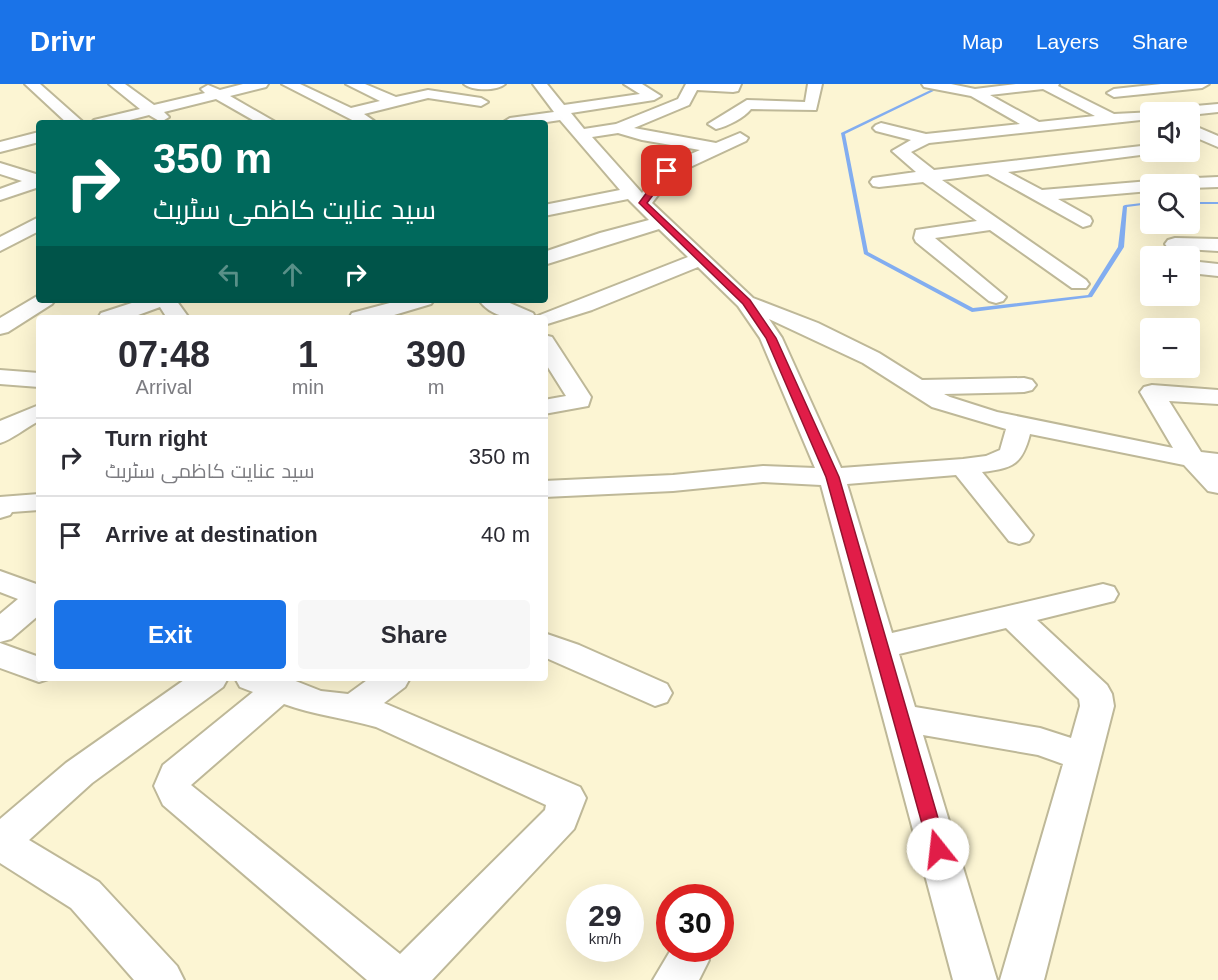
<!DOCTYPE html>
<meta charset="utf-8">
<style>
:root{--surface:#fff;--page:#f7f7f7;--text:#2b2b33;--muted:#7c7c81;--line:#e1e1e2;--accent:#1a73e8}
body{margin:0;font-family:Arial,Cairo,sans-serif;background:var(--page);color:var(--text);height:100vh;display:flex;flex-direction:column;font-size:22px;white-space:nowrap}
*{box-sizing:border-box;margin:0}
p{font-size:20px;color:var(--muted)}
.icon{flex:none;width:33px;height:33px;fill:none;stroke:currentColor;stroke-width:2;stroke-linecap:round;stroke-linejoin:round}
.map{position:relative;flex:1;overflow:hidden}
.panel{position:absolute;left:36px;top:231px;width:512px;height:366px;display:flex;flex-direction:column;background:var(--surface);border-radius:6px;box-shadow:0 6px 24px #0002}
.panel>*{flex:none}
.banner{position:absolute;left:36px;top:36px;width:512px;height:183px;border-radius:6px;box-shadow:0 6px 24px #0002;background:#00695c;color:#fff;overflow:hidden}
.controls{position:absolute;left:1140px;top:18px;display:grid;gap:12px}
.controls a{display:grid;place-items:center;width:60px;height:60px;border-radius:6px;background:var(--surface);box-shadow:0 6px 24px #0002;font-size:30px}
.speed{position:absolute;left:566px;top:800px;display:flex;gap:12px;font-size:30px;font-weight:700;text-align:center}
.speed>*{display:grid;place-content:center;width:78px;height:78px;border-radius:50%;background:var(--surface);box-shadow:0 6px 24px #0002;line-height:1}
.speed small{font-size:15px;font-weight:400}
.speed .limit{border:9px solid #d22;background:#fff;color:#111}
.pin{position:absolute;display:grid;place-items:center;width:51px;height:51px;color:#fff;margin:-26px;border-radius:12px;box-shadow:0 3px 9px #0006}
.me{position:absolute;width:66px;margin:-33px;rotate:344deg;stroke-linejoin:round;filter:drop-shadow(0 0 4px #0008)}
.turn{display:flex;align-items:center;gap:21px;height:126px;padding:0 18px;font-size:27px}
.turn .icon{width:78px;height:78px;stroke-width:2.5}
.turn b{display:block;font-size:42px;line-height:51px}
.lanes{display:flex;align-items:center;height:57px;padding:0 18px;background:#0003;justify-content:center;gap:30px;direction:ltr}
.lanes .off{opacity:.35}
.eta{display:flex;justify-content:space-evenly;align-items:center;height:102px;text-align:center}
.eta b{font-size:36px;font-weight:700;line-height:42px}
.primary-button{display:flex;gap:12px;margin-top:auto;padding:12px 18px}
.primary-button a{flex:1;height:69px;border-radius:6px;background:var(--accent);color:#fff;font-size:24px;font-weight:700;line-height:69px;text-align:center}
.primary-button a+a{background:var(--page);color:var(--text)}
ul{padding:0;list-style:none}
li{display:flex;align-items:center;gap:18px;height:78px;padding:0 18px;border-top:2px solid var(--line)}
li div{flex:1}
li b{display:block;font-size:22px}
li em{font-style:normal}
header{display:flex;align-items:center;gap:36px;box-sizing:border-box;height:84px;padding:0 30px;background:var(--accent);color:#fff}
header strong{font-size:28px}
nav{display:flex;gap:33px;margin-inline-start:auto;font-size:21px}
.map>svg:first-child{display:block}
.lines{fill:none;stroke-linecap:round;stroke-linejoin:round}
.stream{fill:#82adf0;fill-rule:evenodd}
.minor-casing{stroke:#beb898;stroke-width:4}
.minor{fill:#fff;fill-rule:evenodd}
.route{fill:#e11d48;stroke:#92132f;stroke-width:1.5}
</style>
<header>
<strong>Drivr</strong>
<nav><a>Map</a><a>Layers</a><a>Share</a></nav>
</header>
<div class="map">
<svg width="1218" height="896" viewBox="0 0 1218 896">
<rect width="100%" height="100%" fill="#fcf5d3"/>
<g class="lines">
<!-- stream -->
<path class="stream" d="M943,0H948L845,50L868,168L973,224L1088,211L1118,163L1123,122L1125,121L1150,118V120L1127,123L1124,163L1092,213L972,228L864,170L841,49Z
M1190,118H1218V120H1190Z"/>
<!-- minor casing -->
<g class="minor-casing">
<path id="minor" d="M25,0H40L84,39H67Z
M109,0H125L154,21L205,9L201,5L208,1L220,6L243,0H268L266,3L230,12L277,39H258L216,15L164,28L169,33L161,38L149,31L118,39H91L94,36L140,25Z
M282,0H300L351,24L380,17L346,0H365L396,13L428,6L481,14L488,18L481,22L428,14L364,30L374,37L372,39H358Z
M464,0H505C497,7 472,7 464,0Z
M533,0H547L564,21L640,10L624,0H642L661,12L654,16L571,29L584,45L616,40L678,15L686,0H741L738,7L733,8L697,6L689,21L634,44L716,59L740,49L748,54L746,57L673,91L652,119L753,214L818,239L879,269L922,296L1024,294L1032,296L1036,301L1032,306L1024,308L944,310L950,313L997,328L1173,364L1140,308L1144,303L1152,301L1218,306V320L1169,317L1201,368L1218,370V409L1208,407L1184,381L1030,350C1022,381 1013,384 982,388L1033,451L1029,457L1019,460L1009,457L956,391L847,400L892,549L1103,500L1114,503L1118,510L1114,517L1037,536L1107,601L1112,610L1114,622L1044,896H1000L1063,680L1038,671L923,651L997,896H953L821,401L763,398L673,407L544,413V397L673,391L763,382L815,384L760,254L738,222L698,183L592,226L544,241V234C522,234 494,238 479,216H503L533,229L535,233L688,173L659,145L544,181V168L600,149L649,136L628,115L544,132V121L620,106L560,36L540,39H502L510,34L554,28ZM618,49L642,56L700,66L661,83L642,109L592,53ZM769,235L863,279L932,323L1006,345L1000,366L986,372L963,375L841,384L782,254ZM1006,544L1079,615L1080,622L1071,654L1040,644L915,623L899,570Z
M808,0H822L816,26L751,25C744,34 728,42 716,45L708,40L747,16L805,18Z
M922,0H951L975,5L1016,0H1059L1058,2L1114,30L1155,28H1150V35L929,59L911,68L934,86L1150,61V68H1157L1156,69L1008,88L1042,106L1150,97L1158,100H1150V107L1058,115L1090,133L1092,137L1090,141L1083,143L988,90L942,96L1086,196L1089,200L1086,204H1072L990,146L935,154L1006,213L1003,217L996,219L989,217L916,158L914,154L916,146L977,137L923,98L879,103L873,102L870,98L873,94L916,88L892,67L911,56L876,47L873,44L876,41L881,39L926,50L1020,40L971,12L924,3ZM1043,5L1095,32L1039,38L990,11Z
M1161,0H1209L1202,4L1114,13L1107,9L1114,5Z
M1218,20V28L1190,31V28H1166L1173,24Z
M1190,40L1218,52V63L1190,51Z
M39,48V58L0,68V58Z
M0,79L39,91V103L0,116V105L22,97L0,90Z
M1218,93V103L1190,104V100H1164L1167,96L1173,95Z
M39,133V147L0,167V153Z
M1175,154L1218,155V167L1168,164L1165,160L1168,156Z
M1190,177L1218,180V192L1190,189Z
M39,211V216H55L52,220L8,248L0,250V234Z
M141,216H176L189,234H167L160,223L130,234H98L101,229Z
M401,216H434L431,220L384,234H349L352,229Z
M544,251L552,253L591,313L588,322L544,330V316L566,312L544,277Z
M0,286L39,289V303L0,300Z
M39,321V337C27,343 11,356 0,359V337Z
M39,410V426L12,428L10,431L0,434V413Z
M0,487L39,501V531L11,555L0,558V530L18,515L0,508Z
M544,549L579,561L667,600L672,609L667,618L655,622L544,573Z
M0,559L39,573V594H51L39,598L0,584Z
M187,594H228L223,603L92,699L29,756L99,798L177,882L184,896H134L71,824L0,779V735L66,679Z
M235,594H288L321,607L348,610L370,594H410L405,603L384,619L580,703L586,714L574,745L432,896H367L163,721L154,702L163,681L253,608L240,603ZM284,620C314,631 345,634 376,643L546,721L545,726L400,870L191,701Z
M672,864H704L709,876L699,896H653Z"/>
</g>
<!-- minor -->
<use href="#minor" class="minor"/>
</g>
<!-- route -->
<path class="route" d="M664,85L671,87L647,119L750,216L776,254L839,393L947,765L944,771L938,773L931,771L929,765L826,393L766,254L743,220L639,119Z"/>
</svg>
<div class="controls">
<a><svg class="icon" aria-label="sound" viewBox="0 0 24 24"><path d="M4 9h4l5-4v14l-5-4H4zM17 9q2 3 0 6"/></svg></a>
<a><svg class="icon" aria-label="search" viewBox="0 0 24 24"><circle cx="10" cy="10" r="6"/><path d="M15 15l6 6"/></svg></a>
<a>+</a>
<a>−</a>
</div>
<div class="speed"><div>29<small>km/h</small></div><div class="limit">30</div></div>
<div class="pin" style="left:667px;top:87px;background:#d93025"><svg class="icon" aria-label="arrive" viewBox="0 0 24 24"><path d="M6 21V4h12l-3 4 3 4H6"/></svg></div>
<svg class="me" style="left:938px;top:765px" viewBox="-20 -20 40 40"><circle r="19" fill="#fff"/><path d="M0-13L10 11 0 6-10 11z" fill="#e11d48"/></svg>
<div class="banner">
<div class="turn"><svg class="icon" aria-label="right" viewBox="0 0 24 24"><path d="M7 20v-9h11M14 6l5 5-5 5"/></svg><div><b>350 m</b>سید عنایت کاظمی سٹریٹ</div></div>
<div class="lanes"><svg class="icon off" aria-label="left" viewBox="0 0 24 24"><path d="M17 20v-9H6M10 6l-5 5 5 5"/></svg><svg class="icon off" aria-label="ahead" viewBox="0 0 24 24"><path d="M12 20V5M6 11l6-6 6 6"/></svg><svg class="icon" aria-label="right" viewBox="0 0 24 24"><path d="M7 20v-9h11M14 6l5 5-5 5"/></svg></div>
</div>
<section class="panel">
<div class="eta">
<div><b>07:48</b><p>Arrival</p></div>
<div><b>1</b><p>min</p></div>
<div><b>390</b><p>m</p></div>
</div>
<ul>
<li><svg class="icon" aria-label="right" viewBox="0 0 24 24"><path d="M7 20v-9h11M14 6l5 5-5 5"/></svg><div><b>Turn right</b><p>سید عنایت کاظمی سٹریٹ</p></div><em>350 m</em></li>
<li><svg class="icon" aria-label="arrive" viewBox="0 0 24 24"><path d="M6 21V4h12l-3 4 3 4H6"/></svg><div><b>Arrive at destination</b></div><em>40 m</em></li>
</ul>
<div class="primary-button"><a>Exit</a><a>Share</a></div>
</section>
</div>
